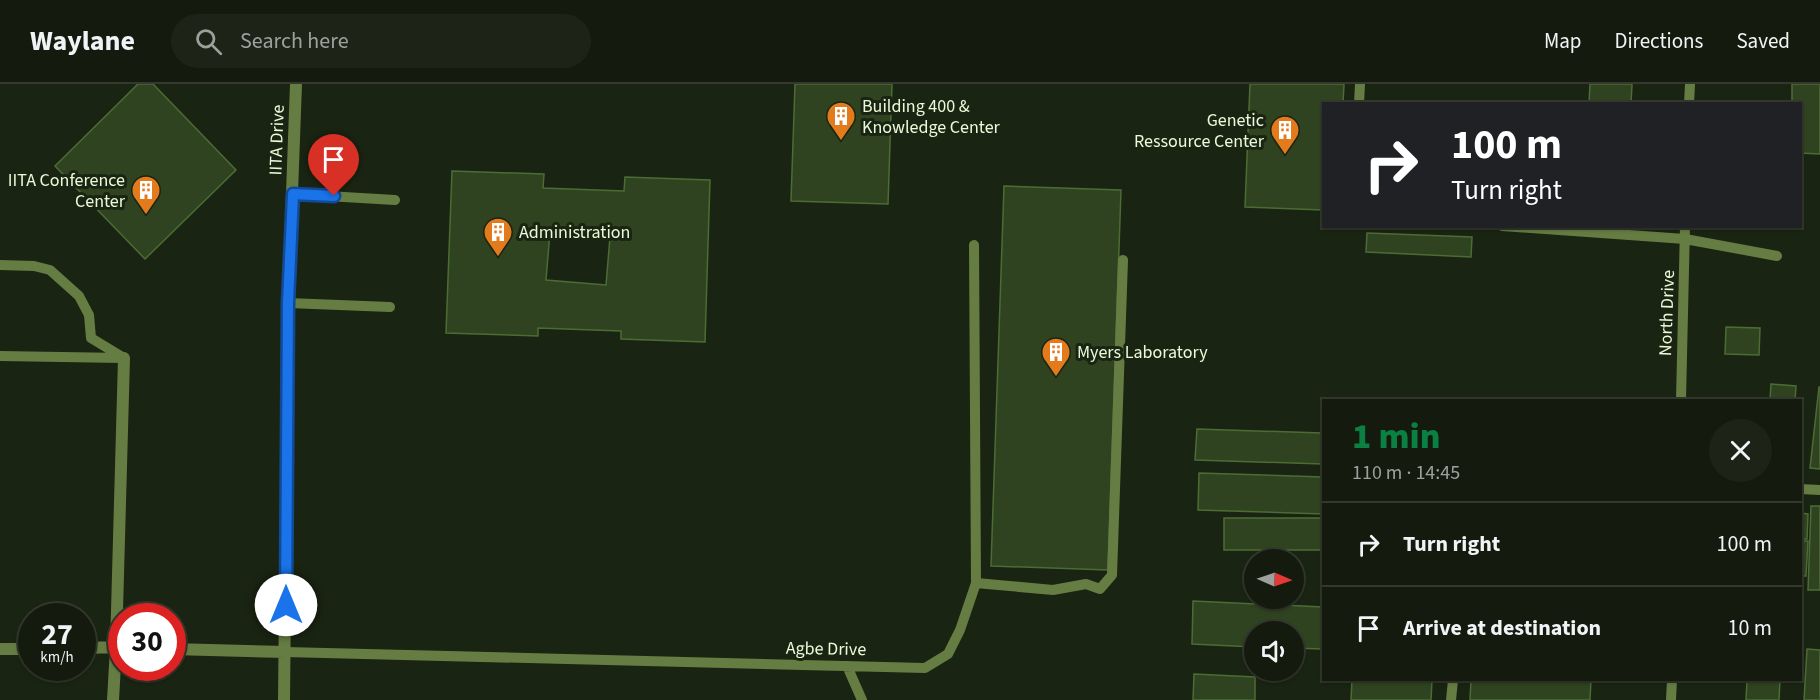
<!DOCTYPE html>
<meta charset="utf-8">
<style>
:root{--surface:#141b0e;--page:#1d2417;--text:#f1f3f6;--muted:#9da19e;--line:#33392e;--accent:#0b8043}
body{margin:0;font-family:"Source Sans 3",sans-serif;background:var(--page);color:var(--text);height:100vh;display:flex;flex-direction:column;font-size:22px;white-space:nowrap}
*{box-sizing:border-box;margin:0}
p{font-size:20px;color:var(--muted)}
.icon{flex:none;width:33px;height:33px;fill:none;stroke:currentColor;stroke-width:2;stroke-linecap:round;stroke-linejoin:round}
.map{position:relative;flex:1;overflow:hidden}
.sheet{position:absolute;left:1322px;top:315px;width:480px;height:282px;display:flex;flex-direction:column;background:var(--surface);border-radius:0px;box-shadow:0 2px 4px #0004,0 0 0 2px var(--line)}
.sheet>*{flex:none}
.guide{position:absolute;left:1322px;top:18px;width:480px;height:126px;border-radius:0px;box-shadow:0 2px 4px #0004,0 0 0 2px var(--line);background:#202124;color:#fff;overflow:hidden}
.needle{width:39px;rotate:92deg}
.tools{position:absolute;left:1244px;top:465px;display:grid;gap:12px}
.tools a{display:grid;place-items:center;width:60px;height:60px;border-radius:50%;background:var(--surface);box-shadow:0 2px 4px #0004,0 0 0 2px var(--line);font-size:30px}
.speed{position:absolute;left:18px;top:519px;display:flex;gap:12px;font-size:30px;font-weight:700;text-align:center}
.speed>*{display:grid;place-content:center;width:78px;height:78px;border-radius:50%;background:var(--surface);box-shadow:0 2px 4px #0004,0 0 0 2px var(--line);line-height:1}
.speed small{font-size:15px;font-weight:400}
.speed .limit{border:9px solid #d22;background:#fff;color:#111}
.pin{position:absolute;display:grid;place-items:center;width:51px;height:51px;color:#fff;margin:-62px -26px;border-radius:50% 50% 50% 0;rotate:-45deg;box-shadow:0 0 6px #0007}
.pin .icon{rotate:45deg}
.me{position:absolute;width:66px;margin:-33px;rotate:0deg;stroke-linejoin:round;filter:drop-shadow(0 0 4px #0008)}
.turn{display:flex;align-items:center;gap:21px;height:126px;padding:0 30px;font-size:27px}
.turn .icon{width:78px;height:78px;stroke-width:2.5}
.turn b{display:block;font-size:42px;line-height:51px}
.round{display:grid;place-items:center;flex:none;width:63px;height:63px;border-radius:32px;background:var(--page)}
.summary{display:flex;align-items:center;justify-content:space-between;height:102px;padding:0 30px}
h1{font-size:36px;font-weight:800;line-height:45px;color:var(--accent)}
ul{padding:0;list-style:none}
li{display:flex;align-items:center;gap:18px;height:84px;padding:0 30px;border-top:2px solid var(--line)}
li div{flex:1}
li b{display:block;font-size:22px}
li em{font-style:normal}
header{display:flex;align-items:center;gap:36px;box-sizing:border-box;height:84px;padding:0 30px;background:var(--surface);border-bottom:2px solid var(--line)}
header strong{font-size:28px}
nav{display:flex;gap:33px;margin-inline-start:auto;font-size:21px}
.search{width:420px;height:54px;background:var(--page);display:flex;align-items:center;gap:15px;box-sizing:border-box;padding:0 21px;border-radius:33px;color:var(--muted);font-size:22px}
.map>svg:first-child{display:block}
.building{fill:#2f4320;stroke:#4c6c35;stroke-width:1.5;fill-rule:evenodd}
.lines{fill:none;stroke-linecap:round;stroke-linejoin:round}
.lane{stroke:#657d43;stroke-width:10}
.street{stroke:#657d43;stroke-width:12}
.route-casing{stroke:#114b97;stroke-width:15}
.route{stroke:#1a73e8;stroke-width:10}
.labels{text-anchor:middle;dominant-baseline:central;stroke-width:6;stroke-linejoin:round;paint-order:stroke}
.poi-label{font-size:18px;fill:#eafad9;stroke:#1a2412;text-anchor:start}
.street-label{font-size:18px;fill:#eafad9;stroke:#1a2412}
</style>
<header>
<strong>Waylane</strong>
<div class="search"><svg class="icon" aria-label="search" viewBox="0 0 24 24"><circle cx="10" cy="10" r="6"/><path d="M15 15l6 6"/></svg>Search here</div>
<nav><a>Map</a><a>Directions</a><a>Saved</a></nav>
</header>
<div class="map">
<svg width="1820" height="616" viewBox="0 0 1820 616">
<rect width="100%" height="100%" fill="#1a2412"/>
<!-- building -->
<path class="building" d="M138,0H153L236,86L145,175L55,82Z
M795,0H892L888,120L791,117Z
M1250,0H1344L1343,20H1323V126L1245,123Z
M1590,0H1632L1631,20H1589Z
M1792,0H1820V70L1800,69V20H1792Z
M452,87L544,90L543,104L624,107L625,93L710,96L705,258L621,255V247L538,244V252L446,249ZM550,148L610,153L606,201L546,196Z
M1004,102L1121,106L1108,486L991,482Z
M1367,149L1472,153L1471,173L1366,168Z
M1726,243L1760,244L1759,271L1725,270Z
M1771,300L1796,302L1795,316H1770Z
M1819,303H1820V385L1810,384Z
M1197,345L1322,349V380L1195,376Z
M1199,389L1323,393V430L1198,426Z
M1811,422H1820V506H1808Z
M1800,429L1808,430L1807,455H1800Z
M1224,434H1323V466H1224Z
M1800,457H1808L1806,492H1800Z
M1193,517L1323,523L1322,565L1293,564V548H1254V563L1192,560Z
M1807,565L1820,566V616H1804Z
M1194,590L1255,593V616H1193Z
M1352,596H1432L1431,616H1351Z
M1471,596H1591L1590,616H1470Z
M1747,596H1780L1779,616H1746Z"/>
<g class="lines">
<!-- lane -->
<path class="lane" d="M1359,20L1360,0
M1689,20L1690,0
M293,110L395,116
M1502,142L1685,155L1777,172
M0,181L34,182L50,186L79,212L89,231L91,254L124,274
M288,219L390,223
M0,272L123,274
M1681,316L1685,142
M1800,405L1820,406
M976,499L1053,506L1086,500L1100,505L1112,491L1123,176
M285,568L925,584L948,570L960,546L976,499L974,161
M847,582L862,616
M1451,616L1453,596
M1671,616L1672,596"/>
<!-- street -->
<path class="street" d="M82,564L122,563
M0,565H32
M172,565L285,568
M113,616L116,563L124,274
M284,616L288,219L296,0"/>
</g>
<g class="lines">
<!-- route casing -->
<g class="route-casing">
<path id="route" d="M286,521L288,219L293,110L334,112"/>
</g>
<!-- route -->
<use href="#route" class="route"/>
</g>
<!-- icons -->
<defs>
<g id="building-pin" transform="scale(1.5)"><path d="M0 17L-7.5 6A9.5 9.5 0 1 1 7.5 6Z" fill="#e37b1d" stroke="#1a2412"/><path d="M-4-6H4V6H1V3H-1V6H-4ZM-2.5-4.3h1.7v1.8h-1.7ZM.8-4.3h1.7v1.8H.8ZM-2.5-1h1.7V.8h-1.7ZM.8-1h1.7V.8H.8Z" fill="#fff"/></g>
</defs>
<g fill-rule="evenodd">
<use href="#building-pin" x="841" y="32"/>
<use href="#building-pin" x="1285" y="46"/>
<use href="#building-pin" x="146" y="106"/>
<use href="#building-pin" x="498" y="148"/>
<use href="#building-pin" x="1056" y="268"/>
</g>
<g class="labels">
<!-- poi labels -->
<g class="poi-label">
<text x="862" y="22">Building 400 &amp;<tspan x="862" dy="21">Knowledge Center</tspan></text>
<text x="1264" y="36" text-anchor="end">Genetic<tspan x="1264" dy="21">Ressource Center</tspan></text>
<text x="125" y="96" text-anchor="end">IITA Conference<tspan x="125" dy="21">Center</tspan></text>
<text x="519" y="148">Administration</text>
<text x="1077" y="268">Myers Laboratory</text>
</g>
<!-- street labels -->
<g class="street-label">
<text transform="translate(277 56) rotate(-88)">IITA Drive</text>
<text transform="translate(1667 229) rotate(-88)">North Drive</text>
<text transform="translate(826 565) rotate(1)">Agbe Drive</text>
</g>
</g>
</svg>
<div class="tools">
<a><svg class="needle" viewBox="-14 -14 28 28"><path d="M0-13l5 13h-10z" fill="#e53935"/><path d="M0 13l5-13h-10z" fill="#9da19e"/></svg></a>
<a><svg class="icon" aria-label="sound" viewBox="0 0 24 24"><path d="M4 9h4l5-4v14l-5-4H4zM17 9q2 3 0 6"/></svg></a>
</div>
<div class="speed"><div>27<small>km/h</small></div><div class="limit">30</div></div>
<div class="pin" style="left:334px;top:112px;background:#d93025"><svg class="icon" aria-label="arrive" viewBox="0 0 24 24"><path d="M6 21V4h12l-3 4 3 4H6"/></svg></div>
<svg class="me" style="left:286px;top:521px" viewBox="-20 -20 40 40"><circle r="19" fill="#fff"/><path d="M0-13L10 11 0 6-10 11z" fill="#1a73e8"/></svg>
<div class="guide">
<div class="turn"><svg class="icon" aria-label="right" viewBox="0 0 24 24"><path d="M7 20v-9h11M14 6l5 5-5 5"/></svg><div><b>100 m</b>Turn right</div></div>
</div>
<section class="sheet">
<div class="summary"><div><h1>1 min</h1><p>110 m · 14:45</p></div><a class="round"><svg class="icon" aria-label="close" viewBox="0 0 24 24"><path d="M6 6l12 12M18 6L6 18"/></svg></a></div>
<ul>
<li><svg class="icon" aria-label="right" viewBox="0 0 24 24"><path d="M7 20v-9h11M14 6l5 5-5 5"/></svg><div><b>Turn right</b></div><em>100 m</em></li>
<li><svg class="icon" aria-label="arrive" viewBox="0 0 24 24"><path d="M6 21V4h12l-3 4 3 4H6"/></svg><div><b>Arrive at destination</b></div><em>10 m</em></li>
</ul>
</section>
</div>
